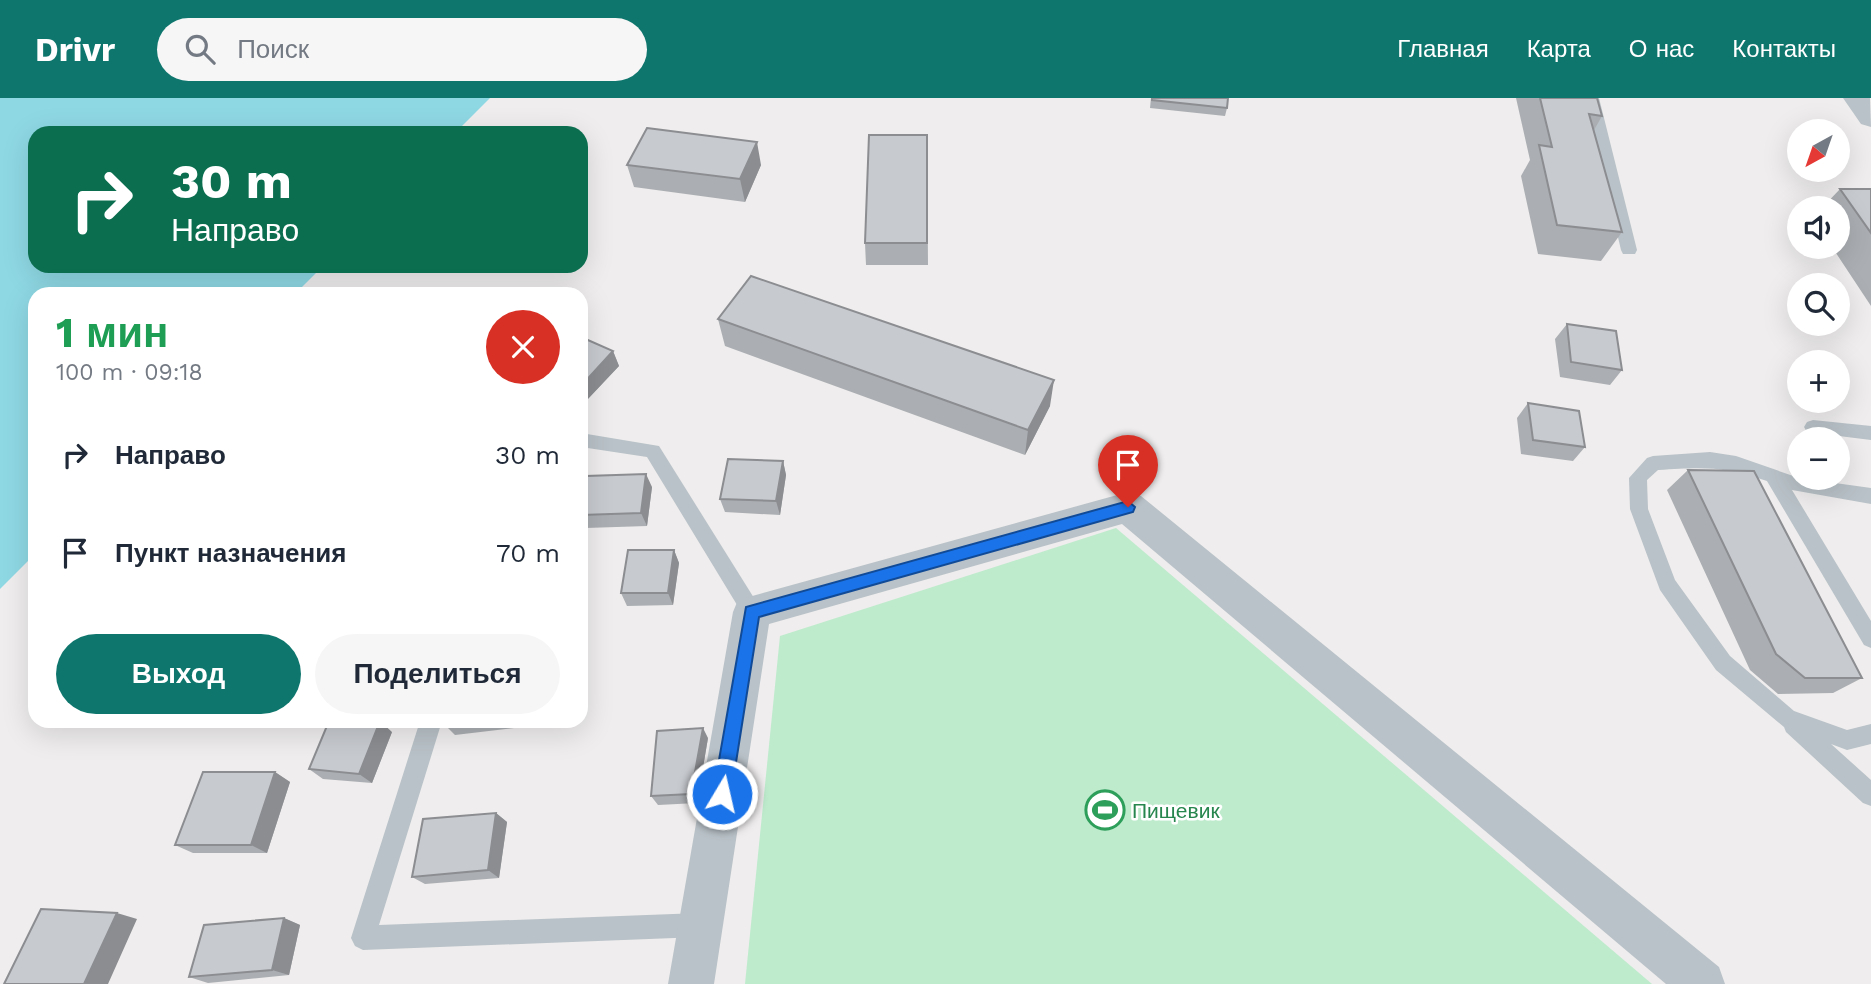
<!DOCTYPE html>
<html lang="ru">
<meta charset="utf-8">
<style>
:root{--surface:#fff;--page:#f6f6f7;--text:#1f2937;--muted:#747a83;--accent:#0f766e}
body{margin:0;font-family:"Work Sans",sans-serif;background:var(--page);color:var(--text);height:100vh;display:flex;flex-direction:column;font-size:26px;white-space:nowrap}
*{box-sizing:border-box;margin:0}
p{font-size:23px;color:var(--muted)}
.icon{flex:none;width:38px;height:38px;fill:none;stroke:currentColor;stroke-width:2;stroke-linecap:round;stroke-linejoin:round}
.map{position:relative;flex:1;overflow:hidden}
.drawer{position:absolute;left:28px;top:189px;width:560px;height:441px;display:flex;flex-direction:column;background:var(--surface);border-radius:21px;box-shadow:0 7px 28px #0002}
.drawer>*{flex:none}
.top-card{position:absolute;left:28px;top:28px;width:560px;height:147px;border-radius:21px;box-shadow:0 7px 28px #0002;background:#0b6e4f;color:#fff;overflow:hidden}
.needle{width:46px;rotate:220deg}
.fabs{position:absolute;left:1787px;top:21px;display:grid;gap:14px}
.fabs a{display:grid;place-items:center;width:63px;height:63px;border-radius:50%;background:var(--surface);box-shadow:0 7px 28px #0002;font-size:35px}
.pin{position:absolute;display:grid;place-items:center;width:60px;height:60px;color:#fff;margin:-72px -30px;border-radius:50% 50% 50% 0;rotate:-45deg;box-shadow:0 0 7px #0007}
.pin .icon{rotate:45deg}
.me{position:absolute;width:77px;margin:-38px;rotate:9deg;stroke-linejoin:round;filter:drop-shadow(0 0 5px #0008)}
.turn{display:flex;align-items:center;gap:24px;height:147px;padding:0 28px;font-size:32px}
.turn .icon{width:91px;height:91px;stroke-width:2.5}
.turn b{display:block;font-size:49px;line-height:60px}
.round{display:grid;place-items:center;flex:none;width:74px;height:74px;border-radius:37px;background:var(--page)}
.head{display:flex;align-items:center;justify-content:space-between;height:119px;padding:0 28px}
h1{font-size:42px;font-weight:700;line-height:52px;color:#1e9e55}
.action{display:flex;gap:14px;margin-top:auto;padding:14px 28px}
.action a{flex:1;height:80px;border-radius:42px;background:var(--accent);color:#fff;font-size:28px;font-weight:700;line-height:80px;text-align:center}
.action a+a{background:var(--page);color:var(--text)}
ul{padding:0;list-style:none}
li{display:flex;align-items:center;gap:21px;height:98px;padding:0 28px}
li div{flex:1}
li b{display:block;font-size:26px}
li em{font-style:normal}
header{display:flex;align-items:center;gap:42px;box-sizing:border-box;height:98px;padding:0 35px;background:var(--accent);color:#fff}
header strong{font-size:33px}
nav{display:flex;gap:38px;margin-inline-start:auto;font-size:24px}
.search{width:490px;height:63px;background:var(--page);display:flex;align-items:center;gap:18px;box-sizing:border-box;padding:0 24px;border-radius:38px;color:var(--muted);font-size:26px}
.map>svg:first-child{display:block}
.green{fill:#bdebcc}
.water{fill:#8ed8e4}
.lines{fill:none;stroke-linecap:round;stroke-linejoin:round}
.service{fill:#b9c2c8;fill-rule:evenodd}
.minor{fill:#b9c2c8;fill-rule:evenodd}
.wall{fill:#abaeb2}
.shaded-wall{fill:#8b8d91}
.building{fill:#c7cacf;stroke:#8b8d91;stroke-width:2}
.route{fill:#1a73e8;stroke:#114b97;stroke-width:2}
.labels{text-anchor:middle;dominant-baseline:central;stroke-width:5;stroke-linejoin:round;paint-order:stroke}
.leisure-label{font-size:21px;fill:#27864d;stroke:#fff;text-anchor:start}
</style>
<header>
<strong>Drivr</strong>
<div class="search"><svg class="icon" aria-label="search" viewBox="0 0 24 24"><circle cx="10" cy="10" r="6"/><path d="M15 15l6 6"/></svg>Поиск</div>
<nav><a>Главная</a><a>Карта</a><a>О нас</a><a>Контакты</a></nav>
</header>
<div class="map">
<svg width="1871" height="886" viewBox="0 0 1871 886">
<rect width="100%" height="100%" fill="#efeded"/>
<!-- green -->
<path class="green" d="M1116,430L1652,886H745L780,538Z"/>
<!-- water -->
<path class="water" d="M0,0H490L455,35H35V168H323L295,196H35V456L0,491Z"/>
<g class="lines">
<!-- service -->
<path class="service" d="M1585,0H1599L1637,152L1635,156H1623L1621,152Z
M1813,322L1871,328V342L1807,334L1804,329L1807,324Z
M581,335L659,348L759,508L762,514L759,520L752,523L745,520L647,359L581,349Z
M1710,354L1736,358L1799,380L1871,390V406L1792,392L1871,523V550L1864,547L1767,383C1724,368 1703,369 1658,372L1647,382L1648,411L1675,482L1730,558L1794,613L1847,632L1871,626V646L1847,652L1831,646L1871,682V708L1863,705L1786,634L1784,629L1716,572L1660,492L1630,411L1629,380L1647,360L1653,358Z
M420,623H442L379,827L700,815L708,819L712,827L708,835L700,839L363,852L355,848L351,840Z"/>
<!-- minor -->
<path class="minor" d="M1843,0H1870L1871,29L1861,26Z
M1128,394L1141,398L1719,869L1725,886H1666L1122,426L769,526L714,886H668L733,514L738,502Z"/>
</g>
<!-- wall -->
<path class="wall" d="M1151,0H1228L1227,10L1225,18L1150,10Z
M1516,0H1597L1602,18L1594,32L1622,134L1601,163L1538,156L1521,78L1530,62Z
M927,37L928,167H866L865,145Z
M627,67H761L745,104L634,89Z
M1840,91H1871V208L1832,149H1838V110H1822Z
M718,221L1050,308L1025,357L725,248Z
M1567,226L1622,272L1610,287L1560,279L1555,241Z
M581,239L613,253L619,268L586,303L581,301Z
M1528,305L1585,349L1573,363L1521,356L1517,320Z
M783,363L786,377L780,417L725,414L720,401Z
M1688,372L1862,580L1833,595L1778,596L1750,572L1667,392Z
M652,389L647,428L586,430L581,420V407Z
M674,452L679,465L673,507L627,508L621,495Z
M444,623H514V630L455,637L444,626Z
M392,634L372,685L323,681L309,671Z
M708,640L697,705L658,707L651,698Z
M275,674L290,684L267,755H193L175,747Z
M496,715L507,724L499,780L425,786L412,779Z
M284,820L300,827L289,877L208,885L189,879Z"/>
<!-- shaded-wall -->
<path class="shaded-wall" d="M757,44L761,67L745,104L740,81Z
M581,218L585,227L581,232Z
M613,253L619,268L586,303L581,291V288Z
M1054,282L1050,308L1025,357L1028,332Z
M783,363L786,377L780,417L776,403Z
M646,376L652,389L647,428L641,415Z
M674,452L679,465L673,507L668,495Z
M380,623L392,634L372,685L359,676Z
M507,623H514V630Z
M703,630L708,640L697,705L691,696Z
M275,674L290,684L267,755L251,747Z
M496,715L507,724L499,780L488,772Z
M117,815L137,821L108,886H84Z
M284,820L300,827L289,877L272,872Z"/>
<!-- building -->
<path class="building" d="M1152,0H1228L1227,10L1152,2Z
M1540,0H1597L1602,18L1589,16L1622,134L1557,127L1539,47L1552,49Z
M647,30L757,44L740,81L627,67Z
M869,37H927V145H865Z
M1840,91H1871V135Z
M751,178L1054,282L1028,332L718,221Z
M1567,226L1616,233L1622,272L1571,264Z
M581,239L613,253L581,288Z
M1528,305L1579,313L1585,349L1533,342Z
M728,361L783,363L776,403L720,401Z
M1688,372L1754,373L1862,580H1805L1776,556Z
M646,376L641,415L581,417V407L586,378Z
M628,452H674L668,495H621Z
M329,623H380L359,676L309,671Z
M444,623H476L444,626Z
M703,630L691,696L651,698L657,633Z
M203,674H275L251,747H175Z
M496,715L488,772L412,779L423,721Z
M41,811L117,815L84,886H4Z
M284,820L272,872L189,879L204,827Z"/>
<!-- route -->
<path class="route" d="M1128,403L1135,409L1133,414L759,519L731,696L728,703L722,705L715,703L713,696L746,509Z"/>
<!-- icons -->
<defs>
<g id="stadium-ring" transform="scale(2.0125)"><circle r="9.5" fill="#fff" stroke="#2e9e5b" stroke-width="1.5"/><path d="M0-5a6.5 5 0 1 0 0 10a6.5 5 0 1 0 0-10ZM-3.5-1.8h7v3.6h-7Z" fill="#2e9e5b"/></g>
</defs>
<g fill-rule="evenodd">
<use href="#stadium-ring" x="1105" y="712"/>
</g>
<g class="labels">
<!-- leisure labels -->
<g class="leisure-label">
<text x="1132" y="712">Пищевик</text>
</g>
</g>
</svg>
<div class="fabs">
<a><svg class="needle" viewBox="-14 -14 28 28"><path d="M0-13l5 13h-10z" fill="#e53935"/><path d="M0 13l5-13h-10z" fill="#747a83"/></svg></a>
<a><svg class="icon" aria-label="sound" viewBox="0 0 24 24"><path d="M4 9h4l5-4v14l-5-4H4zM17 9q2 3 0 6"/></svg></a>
<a><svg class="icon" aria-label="search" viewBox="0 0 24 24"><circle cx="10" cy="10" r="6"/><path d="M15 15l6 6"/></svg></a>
<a>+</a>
<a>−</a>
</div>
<div class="pin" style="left:1128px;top:409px;background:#d93025"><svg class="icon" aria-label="arrive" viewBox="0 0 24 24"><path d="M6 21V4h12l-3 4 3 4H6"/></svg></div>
<svg class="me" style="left:722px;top:696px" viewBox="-20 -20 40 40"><circle r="17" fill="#1a73e8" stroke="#fff" stroke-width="3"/><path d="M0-11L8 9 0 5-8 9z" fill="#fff"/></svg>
<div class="top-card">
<div class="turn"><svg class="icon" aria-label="right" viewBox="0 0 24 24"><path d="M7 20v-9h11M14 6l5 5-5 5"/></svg><div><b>30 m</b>Направо</div></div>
</div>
<section class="drawer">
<div class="head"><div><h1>1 мин</h1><p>100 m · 09:18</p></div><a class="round" style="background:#d93025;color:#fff"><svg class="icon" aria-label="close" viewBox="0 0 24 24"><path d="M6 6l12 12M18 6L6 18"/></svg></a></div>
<ul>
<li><svg class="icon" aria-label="right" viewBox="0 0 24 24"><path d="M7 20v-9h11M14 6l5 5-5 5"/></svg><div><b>Направо</b></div><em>30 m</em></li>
<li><svg class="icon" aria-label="arrive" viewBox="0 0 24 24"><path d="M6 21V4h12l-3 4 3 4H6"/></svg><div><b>Пункт назначения</b></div><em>70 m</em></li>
</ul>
<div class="action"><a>Выход</a><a>Поделиться</a></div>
</section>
</div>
